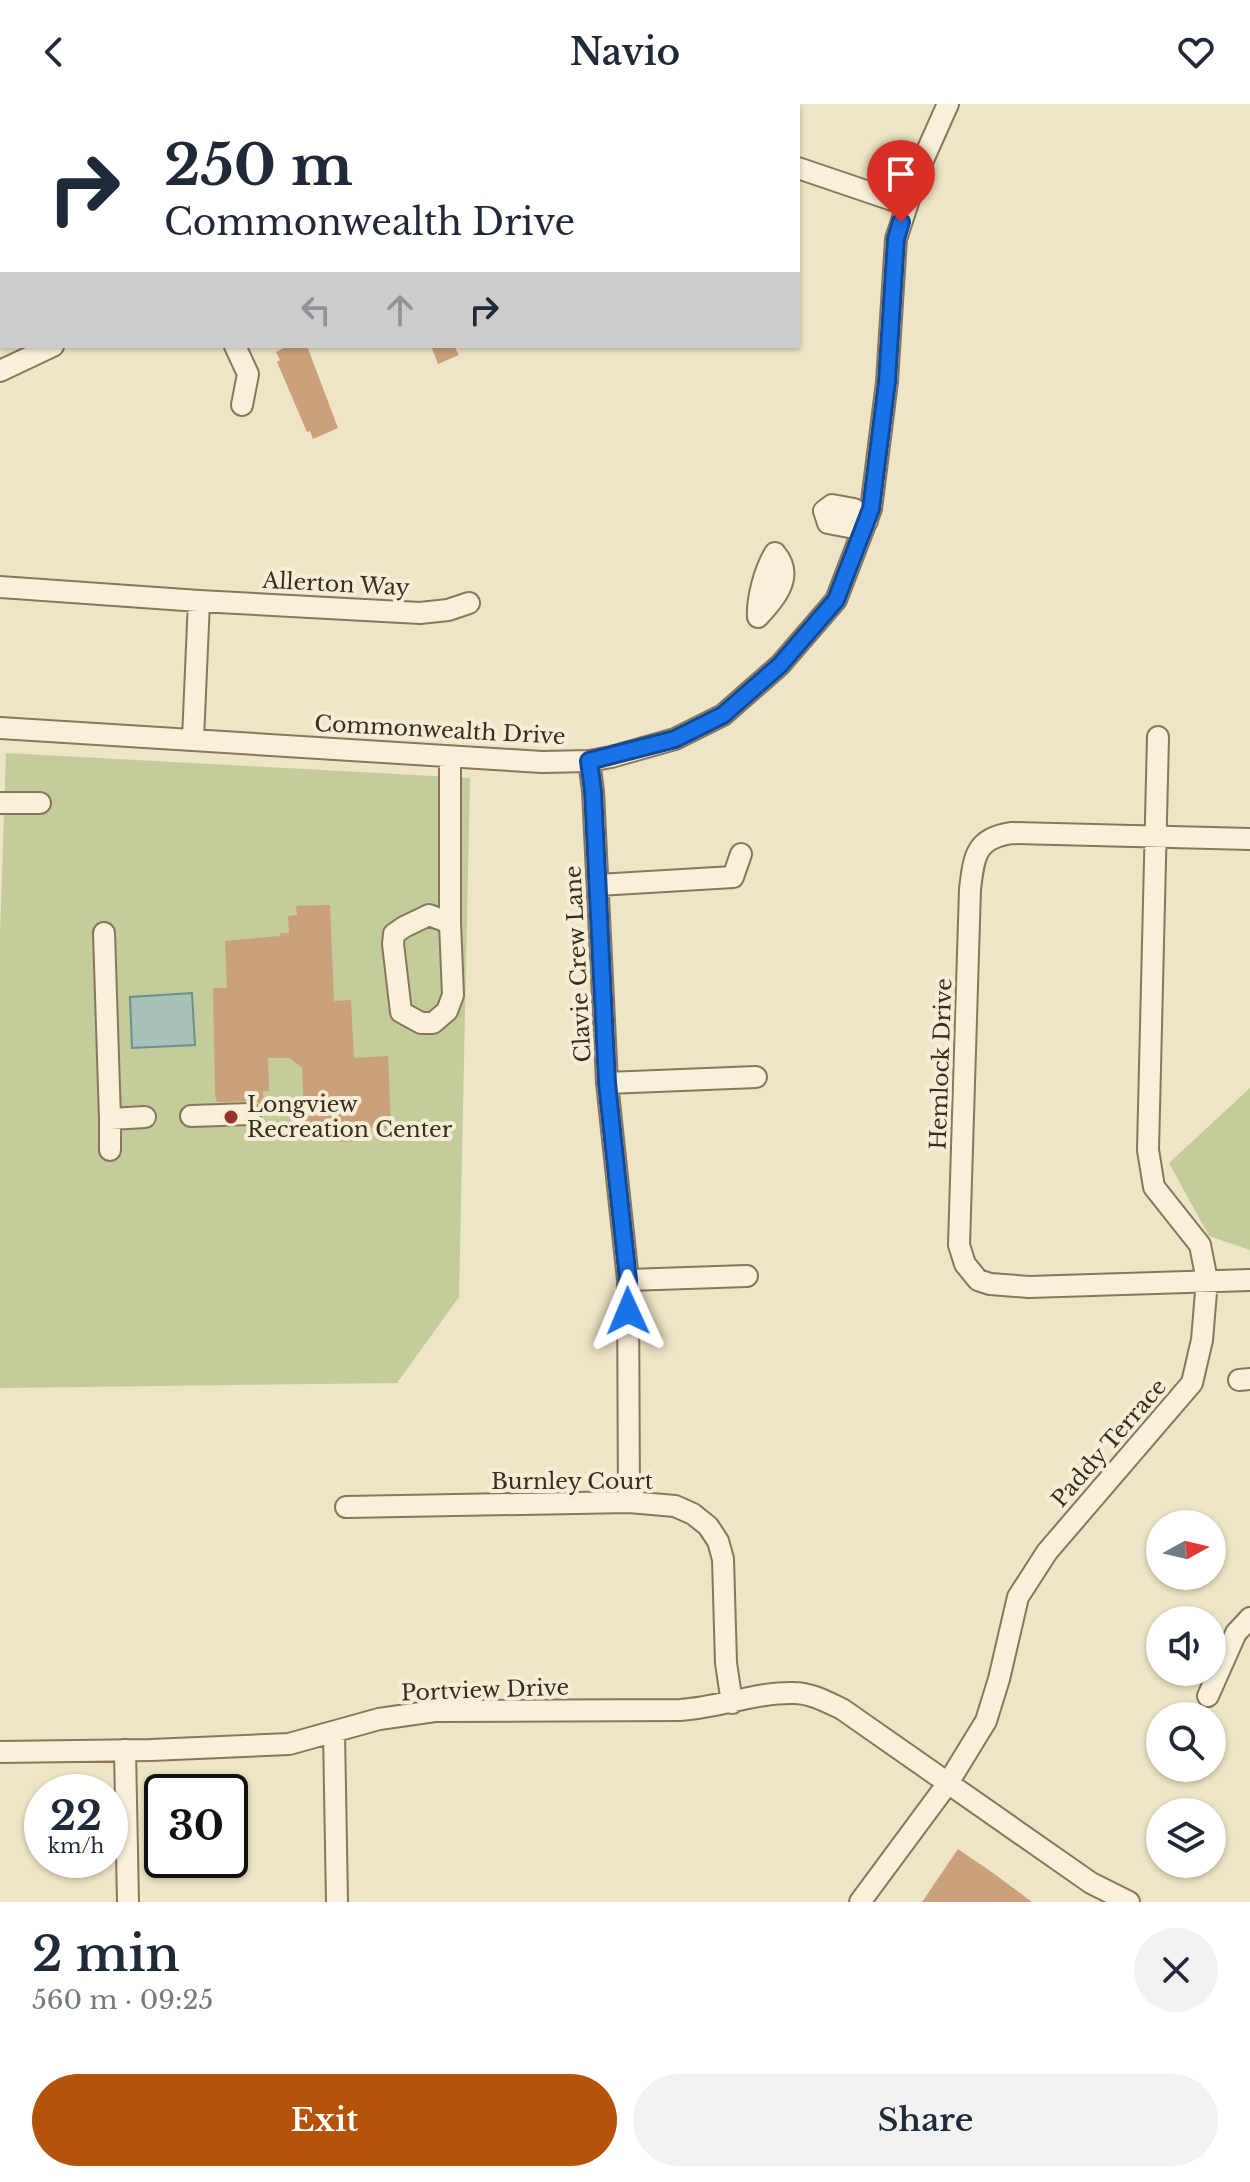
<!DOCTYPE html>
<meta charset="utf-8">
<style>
:root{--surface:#fff;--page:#f2f2f3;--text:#1f2937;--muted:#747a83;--accent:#b45309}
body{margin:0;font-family:"Libre Baskerville",serif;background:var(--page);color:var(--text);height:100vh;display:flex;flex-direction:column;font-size:30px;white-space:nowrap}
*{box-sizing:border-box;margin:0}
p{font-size:26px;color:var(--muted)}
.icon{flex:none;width:44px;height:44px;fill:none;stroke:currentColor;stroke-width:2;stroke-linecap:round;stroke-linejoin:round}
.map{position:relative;height:1798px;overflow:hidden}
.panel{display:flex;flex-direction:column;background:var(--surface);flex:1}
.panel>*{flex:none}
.top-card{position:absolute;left:0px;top:0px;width:800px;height:244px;box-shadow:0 2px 6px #0004;background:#fff;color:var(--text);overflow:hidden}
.needle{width:52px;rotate:82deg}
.tools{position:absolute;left:1146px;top:1406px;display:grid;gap:16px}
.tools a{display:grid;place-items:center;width:80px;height:80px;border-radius:50%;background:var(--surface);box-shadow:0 2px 6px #0004;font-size:40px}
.speed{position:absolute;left:24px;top:1670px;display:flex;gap:16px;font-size:40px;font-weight:700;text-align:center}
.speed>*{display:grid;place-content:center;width:104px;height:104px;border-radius:50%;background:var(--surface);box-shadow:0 2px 6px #0004;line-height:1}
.speed small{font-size:20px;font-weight:400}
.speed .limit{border:4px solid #111;border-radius:12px;background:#fff;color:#111}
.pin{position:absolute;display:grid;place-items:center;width:68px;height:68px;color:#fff;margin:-82px -34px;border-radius:50% 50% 50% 0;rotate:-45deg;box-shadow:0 0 8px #0007}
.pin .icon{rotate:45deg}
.me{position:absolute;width:88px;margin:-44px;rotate:359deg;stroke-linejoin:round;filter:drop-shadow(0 0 6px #0008)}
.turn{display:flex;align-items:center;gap:28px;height:168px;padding:0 32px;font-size:36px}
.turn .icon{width:104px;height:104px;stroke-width:2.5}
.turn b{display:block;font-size:56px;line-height:68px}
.lanes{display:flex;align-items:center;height:76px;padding:0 32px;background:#0003;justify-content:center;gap:40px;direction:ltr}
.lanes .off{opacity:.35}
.round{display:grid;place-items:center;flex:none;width:84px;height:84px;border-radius:42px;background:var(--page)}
.head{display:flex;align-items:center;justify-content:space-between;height:136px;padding:0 32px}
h1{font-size:48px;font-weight:600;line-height:60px}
.primary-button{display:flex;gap:16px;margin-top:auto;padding:16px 32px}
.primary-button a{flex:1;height:92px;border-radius:48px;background:var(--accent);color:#fff;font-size:32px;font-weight:600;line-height:92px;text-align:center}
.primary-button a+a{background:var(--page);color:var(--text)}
header{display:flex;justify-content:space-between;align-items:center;height:104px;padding:0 32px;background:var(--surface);font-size:36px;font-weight:600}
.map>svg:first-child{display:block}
.green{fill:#c3cc9a}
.water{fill:#a7c1bb;stroke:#6e9089;stroke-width:2}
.building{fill:#cba17c}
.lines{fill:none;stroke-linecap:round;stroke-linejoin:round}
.minor-casing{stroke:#89765c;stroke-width:24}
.minor{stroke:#f8f0d9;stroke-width:20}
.route-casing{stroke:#114b97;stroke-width:20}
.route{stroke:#1a73e8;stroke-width:14}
.poi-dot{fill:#97312d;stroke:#f5edd5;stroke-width:3}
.labels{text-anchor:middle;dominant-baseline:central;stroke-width:8;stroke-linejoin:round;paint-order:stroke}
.street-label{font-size:22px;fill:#392d1f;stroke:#f5edd5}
.poi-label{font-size:22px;fill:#392d1f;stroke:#f5edd5;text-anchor:start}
</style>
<header><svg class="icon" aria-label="back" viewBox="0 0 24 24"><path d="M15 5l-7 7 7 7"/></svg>Navio<svg class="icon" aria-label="heart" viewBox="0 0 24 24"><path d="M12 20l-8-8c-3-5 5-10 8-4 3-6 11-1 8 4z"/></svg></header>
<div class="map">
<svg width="1250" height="1798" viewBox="0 0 1250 1798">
<rect width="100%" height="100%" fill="#eee4c6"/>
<!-- green -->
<path class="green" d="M6,649L470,674L459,1193L397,1279L0,1284V832Z
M1250,984V1146L1209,1132L1169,1059Z"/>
<!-- water -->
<path class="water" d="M192,889L195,941L132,944L130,893Z"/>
<!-- building -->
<path class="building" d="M287,242H307L338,324L313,335L310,327L307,328L277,258L280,256L276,248Z
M431,242H454L459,251L438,260Z
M330,801L334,897L351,896L354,954L388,952L391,1024L359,1025V1037L338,1038L337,1030L305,1027L302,964L290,954H268L269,987H263L264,1000L250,997L217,998L215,989L213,884H227L225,837L280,832V829H289L288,812L297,811L296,802Z
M958,1745L993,1769L1032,1798H922Z"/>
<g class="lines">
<!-- minor casing -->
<g class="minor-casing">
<path id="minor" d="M73,0L76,2
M529,2V0
M674,2L677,0
M798,64L907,101
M235,242L248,270L242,301
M0,267L53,242
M857,414L849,423L828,419L824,407L832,401L854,405L857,414L867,417
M775,449C795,472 775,495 758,513C757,494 765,465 775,449Z
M0,483L199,497L420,509L448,506L469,499
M0,624L542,658L589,657L611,653L675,635L723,611L780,561L836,496L871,405L887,278L896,135L919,65L948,0
M193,635L199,497
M450,653V819
M589,657L593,687L607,979L628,1176L629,1398
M0,699H40
M1250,735L1012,729C975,734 974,753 970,785L959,1141L965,1160L978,1176L990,1180L1029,1183L1250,1176
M598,781L733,773L741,750
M429,811L450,819L453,891L447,907L433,919H421L401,908L393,840L394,830L404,823Z
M104,829L110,1015L145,1013
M607,979L756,973
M191,1012L250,1010
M110,1015V1046
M628,1176L747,1172
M1239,1276L1250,1275
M346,1403L629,1398L675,1402L693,1410L708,1422L718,1437L723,1455L726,1559L732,1599
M1208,1592L1236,1529L1250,1514
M334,1629L337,1798
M125,1646L128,1798
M0,1648L151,1646L289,1640L379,1615L435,1607L680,1606C718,1604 756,1588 794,1589C811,1589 827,1598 842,1605L1091,1779L1129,1798
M860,1798L948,1679L986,1617L999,1575L1018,1493L1047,1448L1192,1279L1202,1236L1207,1176L1200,1141L1154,1083L1148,1046L1158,633"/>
</g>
<!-- minor -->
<use href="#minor" class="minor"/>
</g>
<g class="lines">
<!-- route casing -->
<g class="route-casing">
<path id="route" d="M628,1207V1176L607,979L593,687L589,657L675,635L723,611L780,561L836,496L871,405L887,278L896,135L901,118"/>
</g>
<!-- route -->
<use href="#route" class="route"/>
</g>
<!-- markers -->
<circle class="poi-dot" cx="231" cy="1013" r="8"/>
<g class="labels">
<!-- street labels -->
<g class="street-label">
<text transform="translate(336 480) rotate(3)">Allerton Way</text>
<text transform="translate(440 626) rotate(3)">Commonwealth Drive</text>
<text transform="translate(578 860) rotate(-93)">Clavie Crew Lane</text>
<text transform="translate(941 960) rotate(-88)">Hemlock Drive</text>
<text transform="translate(1109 1339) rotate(-49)">Paddy Terrace</text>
<text x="572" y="1377">Burnley Court</text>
<text transform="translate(485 1586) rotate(-2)">Portview Drive</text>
</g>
<!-- poi labels -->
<g class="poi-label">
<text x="247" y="1000">Longview<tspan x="247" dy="25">Recreation Center</tspan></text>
</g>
</g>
</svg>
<div class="tools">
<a><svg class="needle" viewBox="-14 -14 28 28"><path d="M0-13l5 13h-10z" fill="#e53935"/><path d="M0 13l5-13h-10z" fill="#747a83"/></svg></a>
<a><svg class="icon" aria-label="sound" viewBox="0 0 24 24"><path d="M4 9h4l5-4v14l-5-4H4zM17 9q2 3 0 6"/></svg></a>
<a><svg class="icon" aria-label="search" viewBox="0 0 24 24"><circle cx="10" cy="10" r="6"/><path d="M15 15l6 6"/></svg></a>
<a><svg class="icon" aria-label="layers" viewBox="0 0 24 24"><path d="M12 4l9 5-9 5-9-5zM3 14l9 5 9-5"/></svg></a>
</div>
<div class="speed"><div>22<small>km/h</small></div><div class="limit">30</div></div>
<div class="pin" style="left:901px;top:118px;background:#d93025"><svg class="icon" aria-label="arrive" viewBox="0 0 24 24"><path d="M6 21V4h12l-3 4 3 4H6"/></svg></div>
<svg class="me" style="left:628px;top:1207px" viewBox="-20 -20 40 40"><path d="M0-17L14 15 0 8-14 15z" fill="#1a73e8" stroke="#fff" stroke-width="4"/></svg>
<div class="top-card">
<div class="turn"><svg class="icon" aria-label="right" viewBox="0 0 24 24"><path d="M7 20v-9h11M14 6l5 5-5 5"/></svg><div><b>250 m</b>Commonwealth Drive</div></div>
<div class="lanes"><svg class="icon off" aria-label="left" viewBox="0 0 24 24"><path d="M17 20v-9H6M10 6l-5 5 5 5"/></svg><svg class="icon off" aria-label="ahead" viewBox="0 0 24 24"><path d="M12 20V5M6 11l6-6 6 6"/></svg><svg class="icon" aria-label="right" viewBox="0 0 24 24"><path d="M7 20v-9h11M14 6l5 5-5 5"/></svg></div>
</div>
</div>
<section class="panel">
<div class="head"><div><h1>2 min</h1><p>560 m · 09:25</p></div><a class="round"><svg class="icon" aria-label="close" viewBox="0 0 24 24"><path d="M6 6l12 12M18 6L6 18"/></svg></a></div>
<div class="primary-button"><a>Exit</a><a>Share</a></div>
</section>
